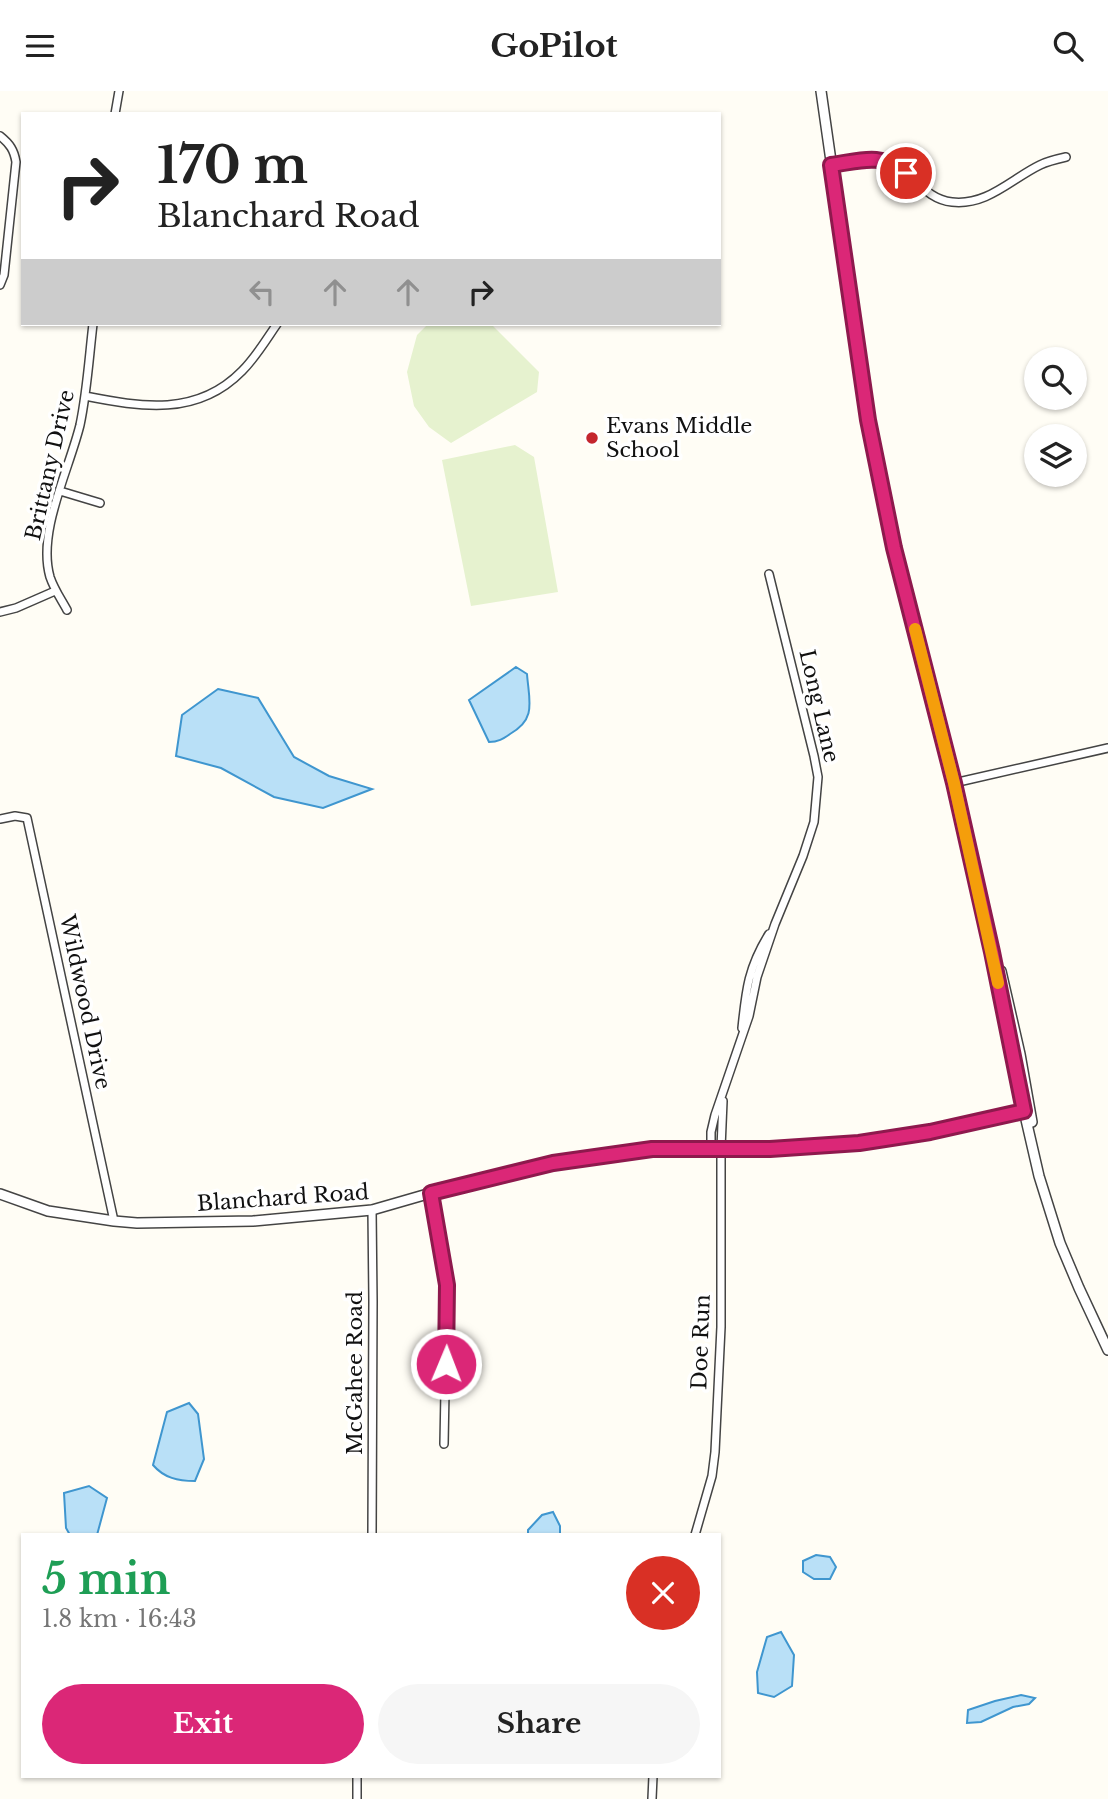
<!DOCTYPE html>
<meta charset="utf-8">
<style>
:root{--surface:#fff;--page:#f6f6f6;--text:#222;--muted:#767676;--accent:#db2777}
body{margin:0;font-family:"Libre Baskerville",serif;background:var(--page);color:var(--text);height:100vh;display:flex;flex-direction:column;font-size:26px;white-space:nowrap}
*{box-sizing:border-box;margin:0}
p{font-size:23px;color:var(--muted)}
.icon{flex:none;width:38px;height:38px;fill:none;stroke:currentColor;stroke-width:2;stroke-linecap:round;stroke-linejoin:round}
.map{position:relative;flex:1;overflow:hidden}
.panel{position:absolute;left:21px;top:1442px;width:700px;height:245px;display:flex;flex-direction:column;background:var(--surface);border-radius:0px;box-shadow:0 2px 5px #0004}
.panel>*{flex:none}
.guide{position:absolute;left:21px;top:21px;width:700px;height:214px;border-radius:0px;box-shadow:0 2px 5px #0004;background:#fff;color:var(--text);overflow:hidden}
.buttons{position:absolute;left:1024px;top:256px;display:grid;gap:14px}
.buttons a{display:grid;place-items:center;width:63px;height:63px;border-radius:50%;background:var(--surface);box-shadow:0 2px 5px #0004;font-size:35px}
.pin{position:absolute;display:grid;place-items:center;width:60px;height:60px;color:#fff;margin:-30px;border:4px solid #fff;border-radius:50%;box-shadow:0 2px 7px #0007}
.me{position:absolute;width:77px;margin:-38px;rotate:1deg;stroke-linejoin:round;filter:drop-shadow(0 0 5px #0008)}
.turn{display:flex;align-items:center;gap:24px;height:147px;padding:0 21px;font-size:32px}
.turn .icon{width:91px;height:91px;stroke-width:2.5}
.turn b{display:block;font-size:49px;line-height:60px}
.lanes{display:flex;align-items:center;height:66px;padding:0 21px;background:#0003;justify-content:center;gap:35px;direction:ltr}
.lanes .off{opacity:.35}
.round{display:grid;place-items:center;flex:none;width:74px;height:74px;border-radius:37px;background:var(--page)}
.head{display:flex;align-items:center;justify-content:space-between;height:119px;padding:0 21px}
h1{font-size:42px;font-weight:700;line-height:52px;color:#1e9e55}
.button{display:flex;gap:14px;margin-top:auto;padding:14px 21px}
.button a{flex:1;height:80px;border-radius:42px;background:var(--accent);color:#fff;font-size:28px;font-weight:700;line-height:80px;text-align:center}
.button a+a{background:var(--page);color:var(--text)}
header{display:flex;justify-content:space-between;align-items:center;height:91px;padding:0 21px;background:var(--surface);font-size:32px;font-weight:700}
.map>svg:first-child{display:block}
.pitch{fill:#e6f2cf}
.water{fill:#b9e0f7;stroke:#3f96cf;stroke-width:2}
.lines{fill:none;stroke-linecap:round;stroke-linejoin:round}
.minor-casing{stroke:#444;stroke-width:10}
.tertiary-casing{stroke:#444;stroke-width:12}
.minor{stroke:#fff;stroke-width:7}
.tertiary{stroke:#fff;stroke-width:9}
.route-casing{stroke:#8e194d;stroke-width:18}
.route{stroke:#db2777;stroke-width:12}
.slow{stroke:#f59e0b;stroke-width:12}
.poi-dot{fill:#c4262e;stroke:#fff;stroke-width:2.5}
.labels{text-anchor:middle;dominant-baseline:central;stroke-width:7;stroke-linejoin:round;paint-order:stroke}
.poi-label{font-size:21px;fill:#111;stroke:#fff;text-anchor:start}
.street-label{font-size:21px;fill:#111;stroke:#fff}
</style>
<header><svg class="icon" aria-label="menu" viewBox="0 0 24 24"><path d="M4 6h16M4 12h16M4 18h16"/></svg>GoPilot<svg class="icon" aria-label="search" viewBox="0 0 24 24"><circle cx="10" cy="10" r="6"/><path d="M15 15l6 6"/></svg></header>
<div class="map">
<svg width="1108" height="1708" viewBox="0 0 1108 1708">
<rect width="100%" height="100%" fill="#fffdf5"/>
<!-- pitch -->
<path class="pitch" d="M428,233H491L539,281L537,301L451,352L429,336L414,315L407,281L417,244Z
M515,354L534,366L558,501L471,515L442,369Z"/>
<!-- water -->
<path class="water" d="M516,576L527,583C529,610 537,628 510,643C503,648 498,651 489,651L469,609Z
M218,598L258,607L294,666L329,685L372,698L323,717L274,706L221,677L176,665L182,624Z
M189,1312L198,1323L204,1368L195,1390C178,1390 164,1387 153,1374L167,1321Z
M89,1395L107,1407L97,1444H70L66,1437L64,1402Z
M553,1421L560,1435V1444H528V1439L542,1424Z
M816,1464L830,1466L836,1476L830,1488H814L803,1481V1470Z
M781,1541L794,1564L792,1595L774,1606L758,1602L757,1581L767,1546Z
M1021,1604L1035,1607L1029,1613L1013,1616L981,1631L967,1632L968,1619L995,1610Z"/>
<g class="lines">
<!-- minor casing -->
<g class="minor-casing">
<path id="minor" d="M115,23L119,0
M0,45C10,53 14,59 16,71L4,184L0,194
M831,74C849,71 867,65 885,70C912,77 922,108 952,111C987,115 1011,88 1040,74C1048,70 1057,68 1066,66
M85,305C141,316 197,326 242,280C256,266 266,249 277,233
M60,400L100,412
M67,519C61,508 54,498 50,486C37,441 69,379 80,334C87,301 89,267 93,233
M0,521L16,517L55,500
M954,692L1108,657
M0,728L15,725L27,727L114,1130
M742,937C746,899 748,877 769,843
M711,1057V1041L715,1024L749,925L757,886L775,833L803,765L814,731L818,686L814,665L769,483
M431,1102L447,1194L444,1353
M372,1119L373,1210L372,1444
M695,1444L712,1385L715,1361L721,1236V1057L723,1010
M357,1685V1708
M652,1708L653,1685"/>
</g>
<!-- tertiary casing -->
<g class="tertiary-casing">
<path id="tertiary" d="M821,0L868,329L894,457L954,692L992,861L1024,1020L1039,1085L1060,1152L1079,1197L1108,1259
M1001,880L1020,963L1032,1031
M0,1103L48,1120L114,1130L137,1132L253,1130L372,1119L431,1102L553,1072L650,1058H770L859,1052L930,1041L1024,1020"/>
</g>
<!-- minor -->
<use href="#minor" class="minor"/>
<!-- tertiary -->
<use href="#tertiary" class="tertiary"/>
</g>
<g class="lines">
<!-- route casing -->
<g class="route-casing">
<path id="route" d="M446,1273L447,1194L431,1102L553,1072L652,1058H770L859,1052L930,1041L1024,1020L992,861L954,692L894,457L868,329L831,74C861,70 879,61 906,82"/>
</g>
<!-- route -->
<use href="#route" class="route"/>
<!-- slow -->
<path class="slow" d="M915,538L954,692L998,892"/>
</g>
<!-- markers -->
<circle class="poi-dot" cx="592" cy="347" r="7"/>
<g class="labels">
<!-- poi labels -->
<g class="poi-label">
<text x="606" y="335">Evans Middle<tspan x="606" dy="24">School</tspan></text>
</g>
<!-- street labels -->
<g class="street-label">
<text transform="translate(50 374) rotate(-77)">Brittany Drive</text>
<text transform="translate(819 615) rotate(77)">Long Lane</text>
<text transform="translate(85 911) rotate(78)">Wildwood Drive</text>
<text transform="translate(283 1107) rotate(-4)">Blanchard Road</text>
<text transform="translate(701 1251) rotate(-88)">Doe Run</text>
<text transform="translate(355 1282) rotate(-90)">McGahee Road</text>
</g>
</g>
</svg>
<div class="buttons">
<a><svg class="icon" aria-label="search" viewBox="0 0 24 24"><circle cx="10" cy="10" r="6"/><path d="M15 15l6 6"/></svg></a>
<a><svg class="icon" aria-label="layers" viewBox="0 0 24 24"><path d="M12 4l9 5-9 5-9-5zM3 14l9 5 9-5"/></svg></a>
</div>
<div class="pin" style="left:906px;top:82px;background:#d93025"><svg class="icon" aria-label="arrive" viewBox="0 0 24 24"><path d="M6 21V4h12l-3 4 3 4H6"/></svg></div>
<svg class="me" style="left:446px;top:1273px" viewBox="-20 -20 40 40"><circle r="17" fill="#db2777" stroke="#fff" stroke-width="3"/><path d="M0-11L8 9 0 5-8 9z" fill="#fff"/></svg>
<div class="guide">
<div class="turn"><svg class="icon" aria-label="right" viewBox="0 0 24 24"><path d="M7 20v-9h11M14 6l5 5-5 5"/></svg><div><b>170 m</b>Blanchard Road</div></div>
<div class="lanes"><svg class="icon off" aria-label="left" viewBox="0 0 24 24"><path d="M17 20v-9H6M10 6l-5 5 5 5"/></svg><svg class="icon off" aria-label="ahead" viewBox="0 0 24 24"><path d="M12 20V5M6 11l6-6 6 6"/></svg><svg class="icon off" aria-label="ahead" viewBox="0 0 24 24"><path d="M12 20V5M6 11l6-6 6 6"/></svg><svg class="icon" aria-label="right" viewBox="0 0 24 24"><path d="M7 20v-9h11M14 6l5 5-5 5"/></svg></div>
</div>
<section class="panel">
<div class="head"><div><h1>5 min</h1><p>1.8 km · 16:43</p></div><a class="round" style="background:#d93025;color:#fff"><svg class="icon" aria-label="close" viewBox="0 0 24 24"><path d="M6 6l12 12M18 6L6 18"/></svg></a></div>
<div class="button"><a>Exit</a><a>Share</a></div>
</section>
</div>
